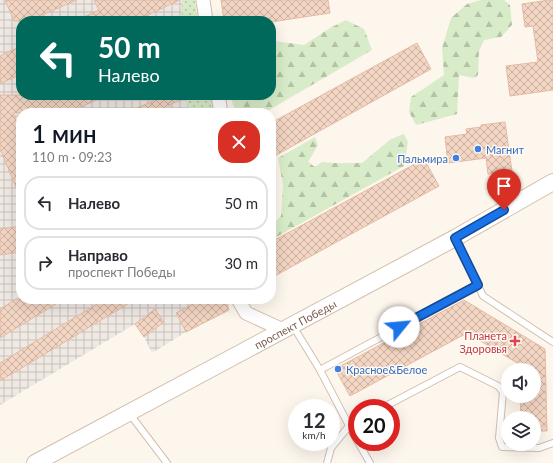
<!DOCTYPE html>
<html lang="ru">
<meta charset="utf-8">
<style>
:root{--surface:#fff;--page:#f7f7f7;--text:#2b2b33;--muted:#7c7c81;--line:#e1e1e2;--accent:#111827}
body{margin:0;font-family:Lato,sans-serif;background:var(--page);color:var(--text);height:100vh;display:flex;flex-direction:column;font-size:15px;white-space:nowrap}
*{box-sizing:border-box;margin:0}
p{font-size:13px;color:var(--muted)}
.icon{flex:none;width:22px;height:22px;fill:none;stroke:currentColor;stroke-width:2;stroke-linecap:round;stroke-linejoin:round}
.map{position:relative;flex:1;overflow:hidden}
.side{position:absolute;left:16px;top:108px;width:260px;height:196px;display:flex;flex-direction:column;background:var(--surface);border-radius:16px;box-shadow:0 4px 16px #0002}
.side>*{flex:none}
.top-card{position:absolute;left:16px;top:16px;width:260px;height:84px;border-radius:16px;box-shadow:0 4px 16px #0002;background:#00695c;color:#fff;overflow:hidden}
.tools{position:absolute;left:501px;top:363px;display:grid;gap:8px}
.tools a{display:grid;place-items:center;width:40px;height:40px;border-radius:50%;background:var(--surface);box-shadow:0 4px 16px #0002;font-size:20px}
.speed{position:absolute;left:288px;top:399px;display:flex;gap:8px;font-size:20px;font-weight:700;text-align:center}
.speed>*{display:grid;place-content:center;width:52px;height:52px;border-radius:50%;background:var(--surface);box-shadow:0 4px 16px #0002;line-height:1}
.speed small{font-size:10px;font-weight:400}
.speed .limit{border:6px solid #d22;background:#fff;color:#111}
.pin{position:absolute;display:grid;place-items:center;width:34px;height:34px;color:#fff;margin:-41px -17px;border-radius:50% 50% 50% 0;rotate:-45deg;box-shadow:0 0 4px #0007}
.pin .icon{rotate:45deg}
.me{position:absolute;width:44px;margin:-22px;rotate:62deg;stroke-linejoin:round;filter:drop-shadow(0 0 3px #0008)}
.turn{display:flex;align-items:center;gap:14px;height:84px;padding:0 16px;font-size:18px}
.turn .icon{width:52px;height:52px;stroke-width:2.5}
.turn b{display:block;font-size:28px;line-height:34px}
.round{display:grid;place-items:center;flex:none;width:42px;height:42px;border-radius:16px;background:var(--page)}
.headline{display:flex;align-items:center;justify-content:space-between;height:68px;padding:0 16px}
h1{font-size:24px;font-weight:600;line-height:30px;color:var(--accent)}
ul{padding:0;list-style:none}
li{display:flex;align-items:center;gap:12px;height:54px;margin:0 8px 6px;padding:0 8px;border:2px solid var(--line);border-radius:16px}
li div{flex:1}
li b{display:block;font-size:15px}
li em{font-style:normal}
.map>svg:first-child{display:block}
.industrial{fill:url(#industrial-grid)}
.green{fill:url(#green-dots)}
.forest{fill:url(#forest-firs)}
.building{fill:url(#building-cross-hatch);stroke:#e6bba3}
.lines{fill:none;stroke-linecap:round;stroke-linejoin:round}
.service-casing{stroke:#d1beb0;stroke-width:8}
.minor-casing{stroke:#d1beb0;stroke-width:15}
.tertiary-casing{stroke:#d1beb0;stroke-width:18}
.service{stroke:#fff;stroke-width:6}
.minor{stroke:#fff;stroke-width:13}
.tertiary{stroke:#fff;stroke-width:16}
.route-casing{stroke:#114b97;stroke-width:10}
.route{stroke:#1a73e8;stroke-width:7}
.shop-dot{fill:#3f7fe0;stroke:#fffaf3;stroke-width:1.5}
.health-dot{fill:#e0444e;stroke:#fffaf3;stroke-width:1.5}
.labels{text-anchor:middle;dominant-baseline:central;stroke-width:3;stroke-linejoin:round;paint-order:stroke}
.shop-label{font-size:11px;fill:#366cbe;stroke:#fffaf3;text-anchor:start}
.street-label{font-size:11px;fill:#7a5c4d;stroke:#fffaf3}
.health-label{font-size:11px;fill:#be3a42;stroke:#fffaf3;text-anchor:end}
</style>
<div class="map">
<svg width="553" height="463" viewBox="0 0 553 463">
<defs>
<pattern id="industrial-grid" width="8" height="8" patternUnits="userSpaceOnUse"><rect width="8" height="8" fill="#efe9e4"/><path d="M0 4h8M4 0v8" fill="none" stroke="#c7c0bb"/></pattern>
<pattern id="green-dots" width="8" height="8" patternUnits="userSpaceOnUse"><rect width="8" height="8" fill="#d8ecc9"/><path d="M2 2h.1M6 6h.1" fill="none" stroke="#b4c2a5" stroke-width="1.8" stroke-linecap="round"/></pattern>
<pattern id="forest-firs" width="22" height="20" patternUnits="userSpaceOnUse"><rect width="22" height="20" fill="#d8ecc9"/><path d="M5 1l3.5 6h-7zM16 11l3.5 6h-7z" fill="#b4c2a5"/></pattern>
<pattern id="building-cross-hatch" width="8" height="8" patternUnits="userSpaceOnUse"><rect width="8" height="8" fill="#f3d5c3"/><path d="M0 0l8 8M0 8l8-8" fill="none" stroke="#cab0a1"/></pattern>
</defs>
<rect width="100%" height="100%" fill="#fdf6ec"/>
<!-- industrial -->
<path class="industrial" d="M0,0H182V21H21V95H186L190,113H21V299H228L229,310L186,332L152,353L144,337L135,324L0,405Z"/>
<!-- green -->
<path class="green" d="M182,0H195L198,21H182Z
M186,95H211L214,113H190Z"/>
<!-- forest -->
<path class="forest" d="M481,0H504L510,5L512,25L501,37L484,40L479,51L478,75L474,78L459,75L457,114L416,125L409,112L411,97L444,75L442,48L451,18L467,4Z
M346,20L364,29L372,50L264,113H236L230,95H271V43L274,41L304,45L330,28Z
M404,134L408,142L404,166L271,240V226L281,216L283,185L278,158L315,137L318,145L308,162L315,167L322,162L334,163H362L391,139Z"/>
<!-- building -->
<path class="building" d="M5,0H77L28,21H14Z
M94,0H180L135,21H75L99,10Z
M221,0H328L330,13L271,22V21H224Z
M549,0H553V90L510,96L506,66L538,62L533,26L525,27L522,4Z
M417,43L431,69L271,158V123Z
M21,46V74L0,84V56Z
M0,95H107L68,113H13L21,131V199L0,149Z
M151,95H192L169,105L173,113H126L153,101Z
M505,122L512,171L488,174L486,158L448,163L445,137L467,134L466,129L481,127V125Z
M424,159L439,186L271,278V242Z
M21,226V252L0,255V229Z
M16,299H64L0,338V309Z
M94,299H136L0,381V363L97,304Z
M202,299H223L229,310L186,332L176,313Z
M464,300L545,349L547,431H534V418H521L520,396H534V370H519V364L467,333L350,396L335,369Z
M155,309L164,322L144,337L135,324Z"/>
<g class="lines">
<!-- service casing -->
<g class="service-casing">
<path id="service" d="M455,238L483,296L553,342
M293,326L320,370L357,441
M320,370L478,285
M382,408L460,367L498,386L503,392L499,438L502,447L539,448L553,443
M129,413L167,463
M358,442L370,463
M327,463L331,448L349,426L357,421"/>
</g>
<!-- minor casing -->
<g class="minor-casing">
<path id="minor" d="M203,0L206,21
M218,95L221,113
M238,299L246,313L283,330"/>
</g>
<!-- tertiary casing -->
<g class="tertiary-casing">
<g id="tertiary">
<path id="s1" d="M35,463L455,238L553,182"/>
</g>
</g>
<!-- service -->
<use href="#service" class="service"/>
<!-- minor -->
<use href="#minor" class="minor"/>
<!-- tertiary -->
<use href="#tertiary" class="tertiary"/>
</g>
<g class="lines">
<!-- route casing -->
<g class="route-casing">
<path id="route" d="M399,327L478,285L455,238L504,210"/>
</g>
<!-- route -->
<use href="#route" class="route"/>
</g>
<!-- markers -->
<g class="shop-dot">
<circle cx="478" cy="149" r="4"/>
<circle cx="456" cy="158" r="4"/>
<circle cx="338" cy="369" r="4"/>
</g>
<path class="health-dot" d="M513 335h4v4h4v4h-4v4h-4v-4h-4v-4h4z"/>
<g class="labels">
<!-- shop labels -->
<g class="shop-label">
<text x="486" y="149">Магнит</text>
<text x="448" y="158" text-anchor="end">Пальмира</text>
<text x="346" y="369">Красное&amp;Белое</text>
</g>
<!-- street labels -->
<g class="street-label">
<text stroke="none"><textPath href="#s1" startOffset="295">проспект Победы</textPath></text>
</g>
<!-- health labels -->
<g class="health-label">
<text x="507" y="335">Планета<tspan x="507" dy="13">Здоровья</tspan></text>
</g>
</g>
</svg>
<div class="tools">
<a><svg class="icon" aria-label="sound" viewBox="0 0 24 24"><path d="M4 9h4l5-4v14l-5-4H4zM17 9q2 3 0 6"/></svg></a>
<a><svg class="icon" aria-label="layers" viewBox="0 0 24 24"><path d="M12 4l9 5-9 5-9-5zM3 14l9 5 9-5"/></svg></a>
</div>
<div class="speed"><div>12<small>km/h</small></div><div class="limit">20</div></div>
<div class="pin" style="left:504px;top:210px;background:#d93025"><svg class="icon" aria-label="arrive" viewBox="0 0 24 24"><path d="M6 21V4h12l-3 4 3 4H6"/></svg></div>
<svg class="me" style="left:399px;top:327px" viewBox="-20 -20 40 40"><circle r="19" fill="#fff"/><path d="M0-13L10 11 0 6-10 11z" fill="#1a73e8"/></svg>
<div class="top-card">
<div class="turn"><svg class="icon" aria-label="left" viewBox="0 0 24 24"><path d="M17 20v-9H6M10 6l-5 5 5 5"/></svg><div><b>50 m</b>Налево</div></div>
</div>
<section class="side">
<div class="headline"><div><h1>1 мин</h1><p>110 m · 09:23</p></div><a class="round" style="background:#d93025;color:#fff"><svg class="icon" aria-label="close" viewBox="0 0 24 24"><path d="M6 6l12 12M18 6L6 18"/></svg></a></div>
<ul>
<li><svg class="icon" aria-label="left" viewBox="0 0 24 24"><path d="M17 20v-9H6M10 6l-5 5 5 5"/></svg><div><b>Налево</b></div><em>50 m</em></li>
<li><svg class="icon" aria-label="right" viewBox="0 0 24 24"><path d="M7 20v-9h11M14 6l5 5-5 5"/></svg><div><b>Направо</b><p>проспект Победы</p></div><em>30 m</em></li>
</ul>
</section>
</div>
